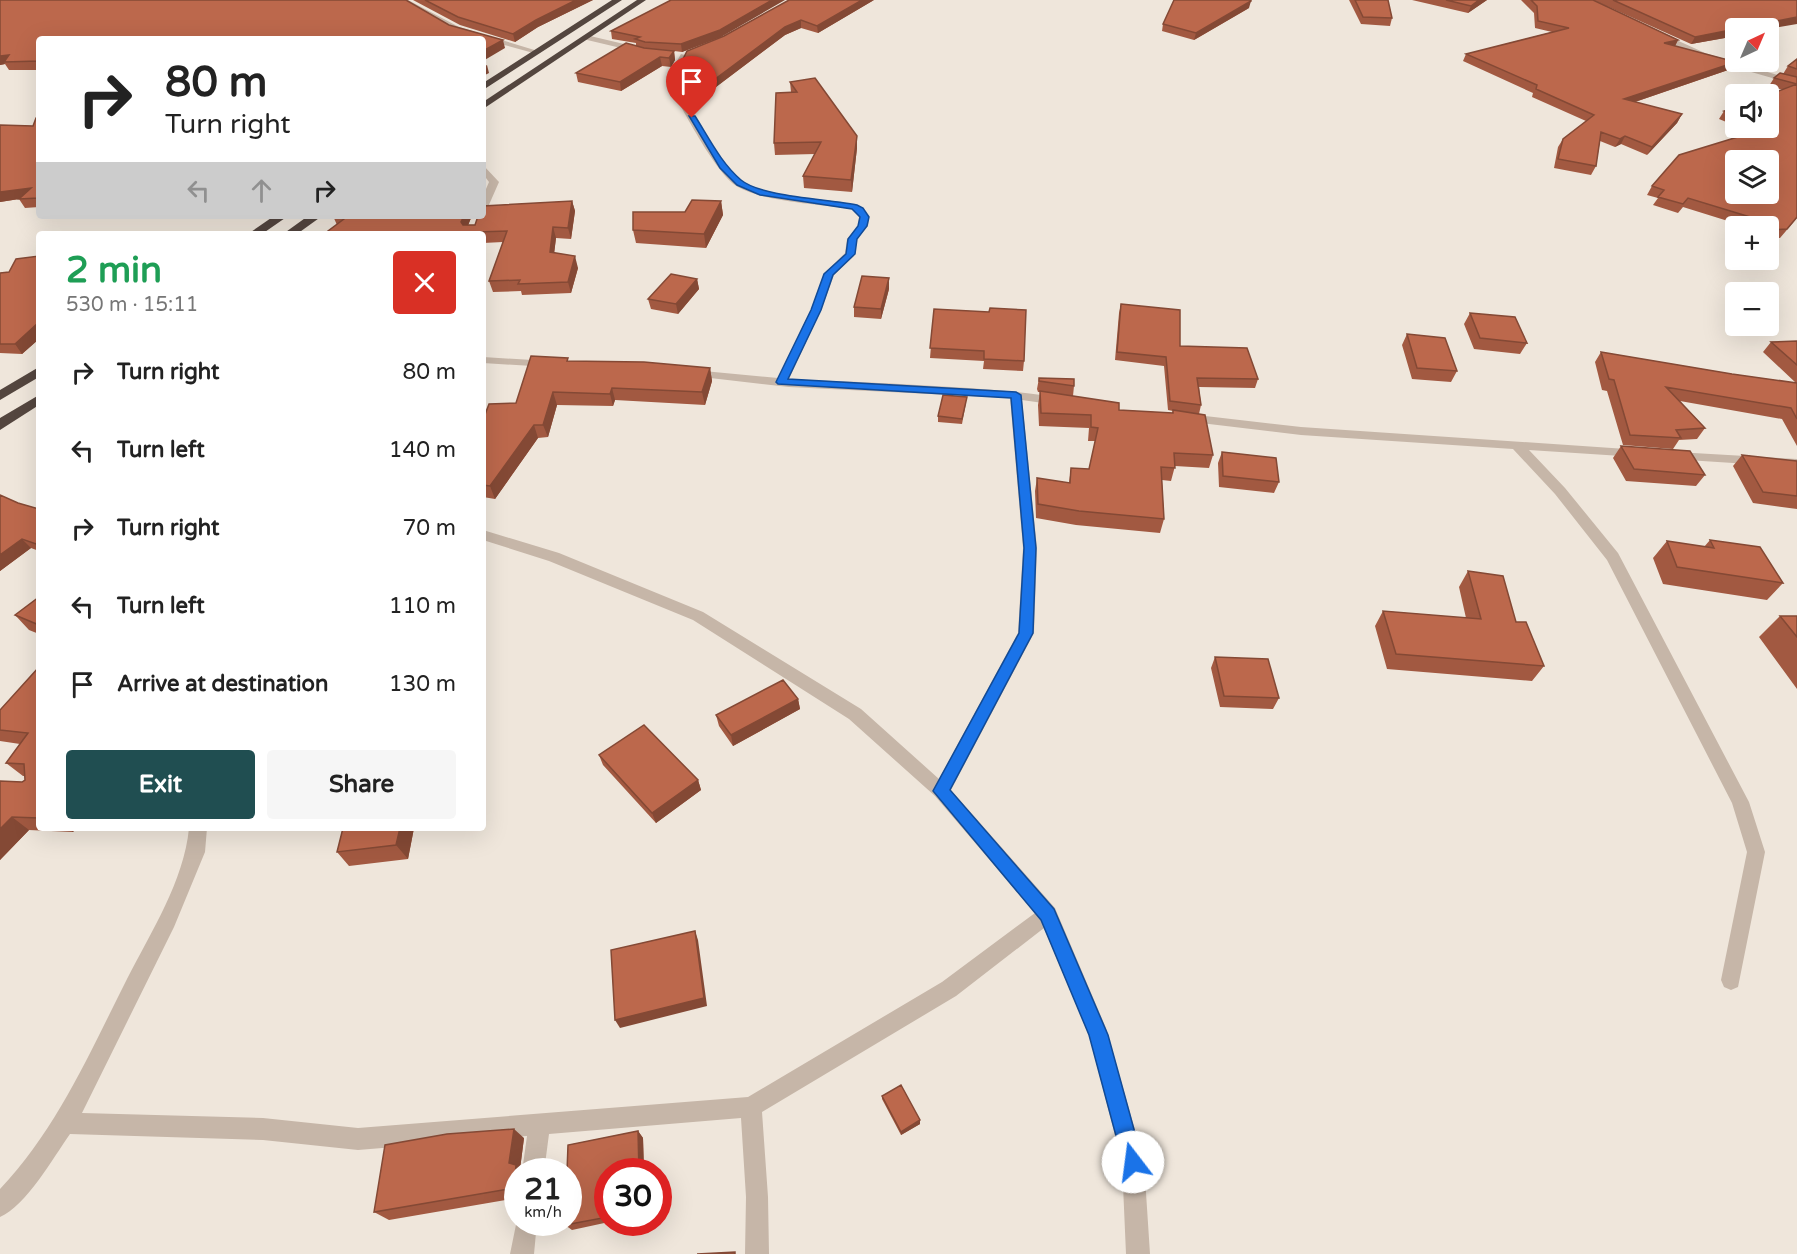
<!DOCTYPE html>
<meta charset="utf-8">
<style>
:root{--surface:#fff;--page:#f6f6f6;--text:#222;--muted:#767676;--accent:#204e51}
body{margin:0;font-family:"Varela Round",sans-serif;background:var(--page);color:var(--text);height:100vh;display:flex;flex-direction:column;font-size:22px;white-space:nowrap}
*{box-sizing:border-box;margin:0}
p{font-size:20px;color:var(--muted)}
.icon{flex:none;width:33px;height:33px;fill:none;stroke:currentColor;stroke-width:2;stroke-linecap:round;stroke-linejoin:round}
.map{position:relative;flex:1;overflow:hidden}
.side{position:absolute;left:36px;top:231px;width:450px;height:600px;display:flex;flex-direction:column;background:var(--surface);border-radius:6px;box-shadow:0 6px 24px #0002}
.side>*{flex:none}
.hud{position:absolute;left:36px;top:36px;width:450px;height:183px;border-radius:6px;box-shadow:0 6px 24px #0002;background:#fff;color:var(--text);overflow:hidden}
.needle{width:39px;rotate:44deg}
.buttons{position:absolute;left:1725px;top:18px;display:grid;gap:12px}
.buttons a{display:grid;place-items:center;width:54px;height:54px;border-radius:6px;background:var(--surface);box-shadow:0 6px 24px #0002;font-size:30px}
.speed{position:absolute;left:504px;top:1158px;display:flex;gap:12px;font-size:30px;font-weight:700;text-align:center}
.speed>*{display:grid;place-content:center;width:78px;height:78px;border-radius:50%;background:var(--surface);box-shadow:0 6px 24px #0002;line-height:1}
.speed small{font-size:15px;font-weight:400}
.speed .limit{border:9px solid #d22;background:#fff;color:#111}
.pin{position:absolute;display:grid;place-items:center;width:51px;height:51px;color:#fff;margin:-62px -26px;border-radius:50% 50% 50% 0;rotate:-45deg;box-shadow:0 0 6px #0007}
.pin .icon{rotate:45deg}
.me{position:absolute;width:66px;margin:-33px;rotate:345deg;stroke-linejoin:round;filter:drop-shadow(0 0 4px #0008)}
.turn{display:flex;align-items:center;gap:21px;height:126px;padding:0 30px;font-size:27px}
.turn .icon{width:78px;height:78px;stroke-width:2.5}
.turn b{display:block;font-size:42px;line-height:51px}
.lanes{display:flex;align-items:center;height:57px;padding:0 30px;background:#0003;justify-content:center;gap:30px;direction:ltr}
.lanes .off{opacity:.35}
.round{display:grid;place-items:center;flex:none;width:63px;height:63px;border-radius:6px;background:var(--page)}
.summary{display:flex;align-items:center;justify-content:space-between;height:102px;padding:0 30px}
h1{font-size:36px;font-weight:800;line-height:45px;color:#1e9e55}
.primary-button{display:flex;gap:12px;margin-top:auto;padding:12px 30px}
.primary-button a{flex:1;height:69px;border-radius:6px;background:var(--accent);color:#fff;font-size:24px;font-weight:800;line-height:69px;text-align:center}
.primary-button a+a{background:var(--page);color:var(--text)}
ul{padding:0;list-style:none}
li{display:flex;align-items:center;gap:18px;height:78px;padding:0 30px}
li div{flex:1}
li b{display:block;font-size:22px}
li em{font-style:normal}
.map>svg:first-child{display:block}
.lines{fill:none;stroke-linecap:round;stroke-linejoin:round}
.street{fill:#c6b6a8;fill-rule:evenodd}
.highway{fill:#54463f;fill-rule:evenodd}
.wall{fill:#a25941}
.shaded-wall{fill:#844935}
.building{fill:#bc684c;stroke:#844935;stroke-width:1.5;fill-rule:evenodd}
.route{fill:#1a73e8;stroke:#114b97;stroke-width:1.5}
</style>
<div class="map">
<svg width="1797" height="1254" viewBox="0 0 1797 1254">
<rect width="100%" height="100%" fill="#efe6db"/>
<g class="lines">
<!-- street -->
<path class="street" d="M400,0H408L459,27L541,52L537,54L453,31Z
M1655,33H1661L1705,53L1797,81V85L1699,57L1655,37Z
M586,35L645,49L646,51L642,53L583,39Z
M681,54L688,56L674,80C689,105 722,169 744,182C771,198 826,198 857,205L863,208L869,217L868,226L857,239L854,256L834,275L821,310L789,379C825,381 1049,388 1063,401L1057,405L1022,400L1037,548L1034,633L951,790L1055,908L1106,1028L1144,1162L1150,1254H1126L1122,1162L1089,1035L1044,928L956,996L762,1112L768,1197L769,1254H745L746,1197L741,1118L549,1134L544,1172H522L527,1136L358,1150L263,1140L70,1134C53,1158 26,1206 0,1217V1189C57,1129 90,1052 127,979C151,932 184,881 189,828H207L205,852L174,927L82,1113L263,1118L358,1128L748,1097L942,982L1035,913L935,796L849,719L693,620L549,561L483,540V530L559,553L703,612L861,709L939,779L1018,633L1023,548L1010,398L789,387L693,376L687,373L693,370L778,378L811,310L824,274L845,253L847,239L858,226L859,217L852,209C820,204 765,202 738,187C715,174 681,105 666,80Z
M483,165L499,182L488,207L483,210V196L489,182L483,174Z
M483,357L549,361L555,364L549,367L483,363Z
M1188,414L1301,427L1641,450L1643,453L1637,457L1529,450L1565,488L1618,553L1749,802L1765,852L1738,987L1731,990L1724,987L1721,980L1747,852L1732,803L1607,560L1555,494L1513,449L1301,435L1184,421L1182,418Z
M1676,452L1797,459V467L1671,459L1670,456Z
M518,1215V1222H537L534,1254H510Z"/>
<!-- highway -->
<path class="highway" d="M612,0H622L483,90V83Z
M637,0H646L483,109V102Z
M274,216H288L262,234H248Z
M308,216H322L297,234H283Z
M39,367V377L0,400V390Z
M39,395V405L0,430V418Z"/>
</g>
<!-- wall -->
<path class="wall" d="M0,0L449,25L505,48L39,39V70H9L5,64L0,65Z
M413,0H593L538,27L515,42L460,25Z
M874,0L818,33L801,28L785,35L708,93L703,72L683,69L682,61L724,36Z
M1349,0H1388L1392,18L1390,26L1361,24Z
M1412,0H1487L1468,13Z
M1521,0H1593L1678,40L1675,46L1736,62L1731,69L1635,102L1682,114L1677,123L1647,155L1621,144L1615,147L1600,141L1596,166L1591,175L1554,168L1558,147L1563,139L1586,121L1532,97L1533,93L1463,61L1466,54L1552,32L1535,28L1534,13Z
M1593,0H1797L1736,28V36L1691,44Z
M1249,8L1194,40L1162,31L1163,24Z
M611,31L721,37L682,52L674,51L675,60L671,67L662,66L621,91L578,82L576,73L636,46V43L612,39Z
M1797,59V218L1780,238H1768V226H1744L1683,207L1678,213L1653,205L1658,198L1647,195L1652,186L1752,133L1739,128H1768L1783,90L1769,86L1774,78L1783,74L1788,66Z
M790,82L857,136V148L852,192L804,188L803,176L815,154L775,155L774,143L791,92Z
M1736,107V126L1719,119L1724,111Z
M39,116V207L25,208L19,199L0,202V125L33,126Z
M572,201L575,211L571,239L556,238L554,253L578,268L571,293L522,295L521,291L493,292L489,281L503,242L483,243V234H324L337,225L333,216H470L471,218L468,225H475Z
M721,201L723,215L706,248L636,243L633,230Z
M39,256V339L22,354L0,353V273L9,272Z
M697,279L699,289L678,314L651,309L648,299Z
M889,289L881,319L854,317V307Z
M1121,304L1180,346L1258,379L1255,388L1199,387L1201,405L1199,414L1213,455L1209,468L1175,466L1171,481L1162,480L1164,519L1160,533L1076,525L1036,518L1035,491L1037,478L1069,483L1071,468L1089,469L1095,441H1088L1089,428L1039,426L1038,405L1040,392H1038L1037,389L1039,378L1074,386L1073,396L1119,410L1172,413L1173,411L1168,410L1164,366L1115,360L1119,313Z
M934,309L1024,361L1023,371L983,369L984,361L930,358Z
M1470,313L1527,343L1520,354L1474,349L1464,324Z
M1407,334L1457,371L1451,382L1412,379L1402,345Z
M1797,341V446L1782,419L1680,401L1705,428L1697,439L1679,440L1673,449L1623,445L1607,391L1602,390L1595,362L1601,352L1732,374L1796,383L1763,352L1771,342Z
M569,361L710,368L712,381L705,405L615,400L613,406L557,405L548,437L538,438L495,499L483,497V420L516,403Z
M966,403L962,424L938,422V416Z
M1621,446L1705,475L1696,486L1626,481L1613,458Z
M1222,452L1279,482L1274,493L1219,487L1218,463Z
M1742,455L1797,461V509L1753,503L1733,466Z
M0,495L18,503L39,509V551L31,548L0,571Z
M1710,540L1783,583L1767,600L1663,584L1653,558L1667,541L1704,547Z
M1468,571L1516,622L1544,666L1532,681L1387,669L1375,626L1383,611L1466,618L1459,587Z
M39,597V634L29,630L15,615Z
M1780,616H1797V689L1759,637Z
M1215,657L1279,698L1273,709L1220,707L1211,668Z
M39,667V828H76L73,832L29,830L0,860V781L22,782L25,780V776H23L6,763L20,744L0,741V710Z
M798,699L800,709L733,746L719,726L716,715Z
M599,755L698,780L701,790L656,823L603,765Z
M343,828H414L408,859L349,866L337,852Z
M882,1096L920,1120V1124L901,1135L882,1099Z
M638,1131L643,1138L644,1172H608V1222H609L572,1230L565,1225V1222H568V1172H567L568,1145Z
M524,1138L520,1169L518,1172V1198L389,1220L374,1212Z"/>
<!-- shaded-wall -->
<path class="shaded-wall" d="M576,0H593L538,27L515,42L513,34L536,20Z
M772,0H785L721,37L682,52L681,44Z
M862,0H874L818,33L817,26Z
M1479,0H1487L1468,13L1471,6Z
M1251,1L1249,8L1194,40L1196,33Z
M1797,17V24L1768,29V28H1738Z
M801,20V28L785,35L708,93L707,85L785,27Z
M1736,29V36L1691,44L1695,37Z
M503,40L505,48L483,61V51Z
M1678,40L1674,48L1664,43Z
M674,51L675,60L671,67L669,58Z
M9,55L4,62L5,64L0,65V56Z
M660,57L662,66L621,91L620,82Z
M1736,62L1731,69L1620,107L1624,99Z
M487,65L489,73L483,76V67Z
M1682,114L1677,123L1647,155L1652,147Z
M857,136V148L852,192L851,180Z
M1625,136L1621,144L1615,147L1620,139Z
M483,176L486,184L483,190Z
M31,188L19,199L0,202V192Z
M572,201L575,211L571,239L568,228Z
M721,201L723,215L706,248L704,234Z
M464,216H470L471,218L465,233L461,222Z
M553,227L556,238L553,263L550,252Z
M575,256L578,268L571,293L568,282Z
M889,278V289L881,319V309Z
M697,279L699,289L678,314L676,304Z
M39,322V339L22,354L15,344Z
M710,368L712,381L705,405L702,392Z
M612,388L615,400L613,406L610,394Z
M553,392L557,405L548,437L543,425Z
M534,425L538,438L495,499L490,486Z
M22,539L31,548L0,571V555Z
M798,699L800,709L733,746L731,735Z
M698,780L701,790L656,823L652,813Z
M12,817L29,830L0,860V829Z
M69,828H76L73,832Z
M400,828H414L408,859L396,845Z
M695,931L698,940L707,1006L620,1028L615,1020Z
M920,1120V1124L901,1135V1132Z
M514,1129L524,1138L520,1169L523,1172H518V1191L514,1188L509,1163Z
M638,1131L643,1138L644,1172H639Z"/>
<!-- building -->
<path class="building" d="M0,0H406L449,25L503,40L483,51V39H39V61L4,62L9,55L0,56Z
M425,0H576L536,20L513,34L458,17Z
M671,0H772L720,30L681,44L645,42L635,39L640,37L611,31Z
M789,0H862L817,26L801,20L785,27L707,85L702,64L682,61L687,51L724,36Z
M1174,0H1251V1L1196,33L1163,24Z
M1355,0H1388L1392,18L1363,17Z
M1446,0H1479L1471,6Z
M1531,0H1593L1678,40L1664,43L1736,62L1624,99L1682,114L1652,147L1625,136L1620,139L1601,132L1596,166L1558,159L1563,139L1594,115L1536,89L1537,85L1466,54L1569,28L1538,21L1537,6Z
M1613,0H1797V17L1695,37Z
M626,43L644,48L674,51L669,58L660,57L620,82L576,73Z
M1797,59V69L1788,66Z
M1780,73L1797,77V84L1774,78Z
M815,78L857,136L851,180L803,176L821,142L774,143L776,93L797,92L790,82Z
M1797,84V217L1787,229L1768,230V226H1763L1750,217L1688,198L1683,204L1658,197L1664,190L1652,186L1679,155L1767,128H1765H1768V95ZM1736,160H1768V194H1736Z
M1736,107V116L1724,111Z
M39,116V198L19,199L31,188L0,192V125L33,126L36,118Z
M692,200L721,201L704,234L633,230V212H685Z
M572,201L568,228L553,227L550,252L575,256L568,282L518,284L520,280L489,281L507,231L415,234H324L348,216H464L461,222L463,225H475L478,216H483V206Z
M39,256V322L15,344H0V273L9,272L16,259Z
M671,274L697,279L676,304L648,299Z
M862,276L889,278L881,309L854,307Z
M1121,304L1180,310V346L1247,348L1258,379L1197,378L1201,405L1170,401L1166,357L1117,352Z
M990,308L1026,310L1024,361L984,359V351L930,348L934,309L989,312Z
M1470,313L1515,317L1527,343L1480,338Z
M1407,334L1445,338L1457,371L1417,368Z
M1797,341V365L1771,342Z
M1601,352L1732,374L1797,383V419L1791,408L1666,387L1705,428L1676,430L1681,438L1630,435L1614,380L1609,379Z
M531,356L568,358L567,361L644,362L710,368L702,392L612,388L610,394L553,392L543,425H534L490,486L483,485V420L489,404L516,403Z
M1039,378L1074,379V386L1039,381Z
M1040,391L1119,403V410L1173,413V410L1205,415L1213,455L1174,453L1175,468L1161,467L1164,519L1079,511L1038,504L1037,478L1070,483L1071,468L1089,469L1098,428L1091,427V415L1041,413Z
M943,395L967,397L962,419L938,416Z
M1621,446L1690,451L1705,475L1634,469Z
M1222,452L1276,458L1279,482L1223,476Z
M1742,455L1797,461V496L1763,492Z
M0,495L18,503L39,509V545L22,539L0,555Z
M1710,540L1760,547L1783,583L1677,567L1667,541L1714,548Z
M1468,571L1503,576L1516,622H1526L1544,666L1396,654L1383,611L1481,619Z
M39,597V625L15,615Z
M1780,616H1797V637Z
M1215,657L1268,659L1279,698L1224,696Z
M39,667V818L12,817L0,829V781L22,782L25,780L24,764L6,763L28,733L0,730V710Z
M783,680L798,699L731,735L716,715Z
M644,725L698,780L652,813L599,755Z
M343,828H400L396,845L337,852Z
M695,931L704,998L615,1020L611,950Z
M901,1085L920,1120L901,1132L882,1096Z
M514,1129L509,1163L516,1165L514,1188L374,1212L385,1145L447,1134Z
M638,1131L639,1172H608V1217L565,1225V1222H568V1172H567L568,1145Z
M735,1252V1254H697Z"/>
<!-- route -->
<path class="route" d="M689,116H695C709,138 721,163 741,180C761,197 829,199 857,205L863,208L869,217L867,226L857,239L855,254L833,275L821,310L788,379L1016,392L1021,395L1036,548L1033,633L950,790L1054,909L1108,1035L1143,1162L1140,1169L1133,1172L1126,1169L1123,1162L1089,1035L1041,920L933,791L1019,633L1024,548L1011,398L778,384L776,382L811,310L824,274L846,254L848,239L858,226L860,217L852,209L760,195L737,185L720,168Z"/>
</svg>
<div class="buttons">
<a><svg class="needle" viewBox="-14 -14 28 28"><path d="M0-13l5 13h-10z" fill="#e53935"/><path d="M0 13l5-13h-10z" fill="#767676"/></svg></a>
<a><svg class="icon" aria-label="sound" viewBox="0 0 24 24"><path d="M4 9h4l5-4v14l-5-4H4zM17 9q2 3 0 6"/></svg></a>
<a><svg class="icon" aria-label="layers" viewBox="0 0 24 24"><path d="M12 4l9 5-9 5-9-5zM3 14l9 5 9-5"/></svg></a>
<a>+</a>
<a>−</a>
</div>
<div class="speed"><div>21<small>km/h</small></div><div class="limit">30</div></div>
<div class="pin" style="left:692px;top:118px;background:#d93025"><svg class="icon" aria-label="arrive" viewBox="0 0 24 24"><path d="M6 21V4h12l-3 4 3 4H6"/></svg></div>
<svg class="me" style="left:1133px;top:1162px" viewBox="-20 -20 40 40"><circle r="19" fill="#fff"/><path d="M0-13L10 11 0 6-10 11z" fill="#1a73e8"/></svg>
<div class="hud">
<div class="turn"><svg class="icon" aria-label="right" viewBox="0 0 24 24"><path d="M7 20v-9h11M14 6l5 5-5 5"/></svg><div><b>80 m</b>Turn right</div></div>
<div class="lanes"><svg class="icon off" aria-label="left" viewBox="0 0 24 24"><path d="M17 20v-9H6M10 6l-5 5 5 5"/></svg><svg class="icon off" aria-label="ahead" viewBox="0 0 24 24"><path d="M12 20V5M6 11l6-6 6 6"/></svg><svg class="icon" aria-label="right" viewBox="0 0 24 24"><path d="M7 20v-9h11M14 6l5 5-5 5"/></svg></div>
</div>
<section class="side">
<div class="summary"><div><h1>2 min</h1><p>530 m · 15:11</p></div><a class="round" style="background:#d93025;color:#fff"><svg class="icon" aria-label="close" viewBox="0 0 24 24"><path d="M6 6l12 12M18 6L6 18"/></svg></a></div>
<ul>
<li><svg class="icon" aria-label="right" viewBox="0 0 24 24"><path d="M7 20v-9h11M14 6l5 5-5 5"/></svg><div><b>Turn right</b></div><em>80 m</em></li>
<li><svg class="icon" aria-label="left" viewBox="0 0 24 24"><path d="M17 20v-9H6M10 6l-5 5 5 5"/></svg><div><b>Turn left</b></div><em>140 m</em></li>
<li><svg class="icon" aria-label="right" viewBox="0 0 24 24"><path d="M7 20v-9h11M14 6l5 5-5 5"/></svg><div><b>Turn right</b></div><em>70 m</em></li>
<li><svg class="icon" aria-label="left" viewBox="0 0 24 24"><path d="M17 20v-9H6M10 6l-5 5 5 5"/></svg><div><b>Turn left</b></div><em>110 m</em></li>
<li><svg class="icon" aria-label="arrive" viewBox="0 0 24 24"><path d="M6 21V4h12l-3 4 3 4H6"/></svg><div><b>Arrive at destination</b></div><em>130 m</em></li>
</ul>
<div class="primary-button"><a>Exit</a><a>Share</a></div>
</section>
</div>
